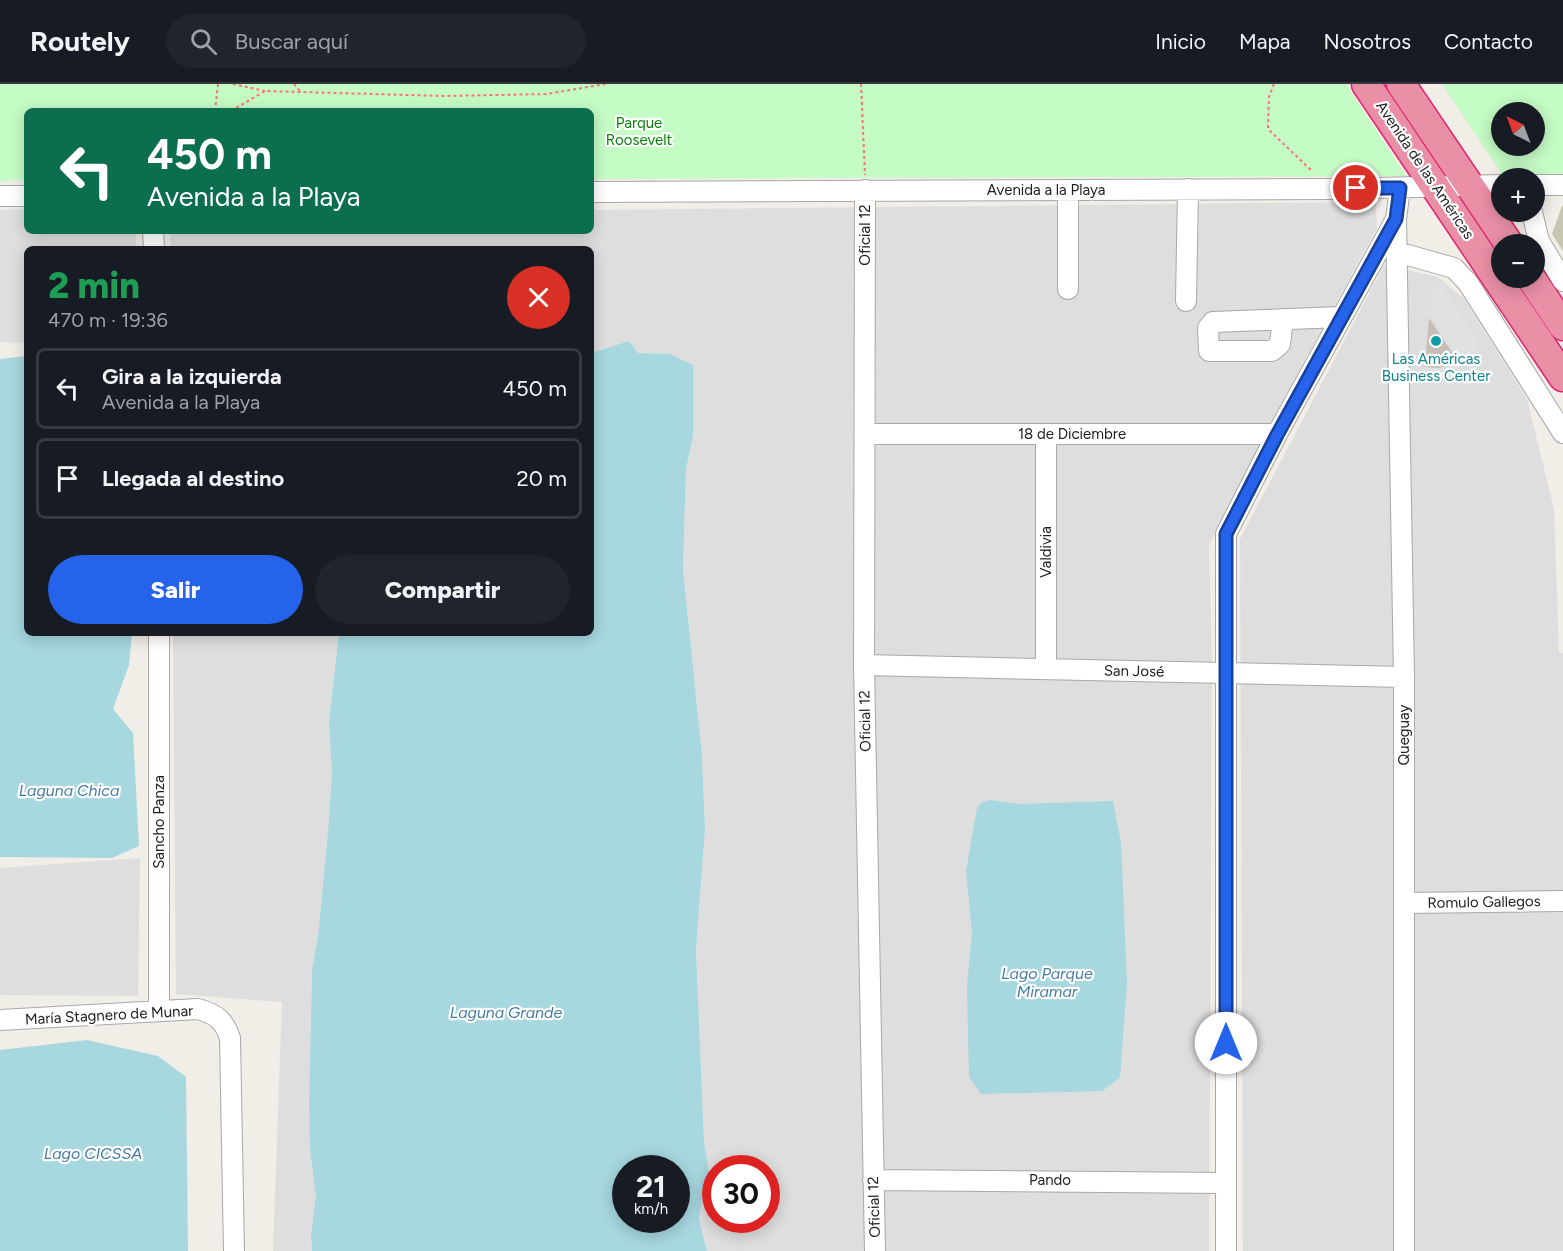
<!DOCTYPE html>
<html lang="es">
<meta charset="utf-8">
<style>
:root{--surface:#171b24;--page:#20242c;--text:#f1f3f6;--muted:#9ea1a6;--line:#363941;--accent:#2563eb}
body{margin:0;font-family:Figtree,sans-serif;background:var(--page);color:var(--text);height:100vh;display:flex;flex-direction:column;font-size:22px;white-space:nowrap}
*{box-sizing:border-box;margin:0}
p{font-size:20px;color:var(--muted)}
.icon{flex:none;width:33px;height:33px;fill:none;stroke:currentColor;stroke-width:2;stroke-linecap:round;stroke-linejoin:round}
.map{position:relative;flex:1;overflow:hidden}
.details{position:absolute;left:24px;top:162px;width:570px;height:390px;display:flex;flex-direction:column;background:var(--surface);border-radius:9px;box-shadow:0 3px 15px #0003}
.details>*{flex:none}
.guide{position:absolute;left:24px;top:24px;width:570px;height:126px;border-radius:9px;box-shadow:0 3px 15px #0003;background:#0b6e4f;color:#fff;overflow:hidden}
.needle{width:39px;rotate:318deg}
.controls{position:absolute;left:1491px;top:18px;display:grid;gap:12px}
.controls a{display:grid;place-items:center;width:54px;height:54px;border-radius:50%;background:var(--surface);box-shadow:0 3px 15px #0003;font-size:30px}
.speed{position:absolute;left:612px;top:1071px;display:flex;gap:12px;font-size:30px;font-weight:700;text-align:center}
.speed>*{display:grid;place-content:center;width:78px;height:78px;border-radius:50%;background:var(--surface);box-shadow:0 3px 15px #0003;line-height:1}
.speed small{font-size:15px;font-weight:400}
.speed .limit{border:9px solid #d22;background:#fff;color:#111}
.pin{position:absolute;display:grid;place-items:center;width:51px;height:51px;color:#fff;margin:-26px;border:3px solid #fff;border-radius:50%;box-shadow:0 2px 6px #0007}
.me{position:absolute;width:66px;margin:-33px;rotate:0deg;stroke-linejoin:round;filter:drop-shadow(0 0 4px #0008)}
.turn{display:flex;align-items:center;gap:21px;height:126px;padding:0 24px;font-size:27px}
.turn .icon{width:78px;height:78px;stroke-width:2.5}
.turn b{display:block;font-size:42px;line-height:51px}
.round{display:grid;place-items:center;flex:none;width:63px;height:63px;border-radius:32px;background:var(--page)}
.overview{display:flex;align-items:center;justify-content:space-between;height:102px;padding:0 24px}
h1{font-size:36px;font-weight:800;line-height:45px;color:#1e9e55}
.action{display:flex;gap:12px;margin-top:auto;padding:12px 24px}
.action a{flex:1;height:69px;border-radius:36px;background:var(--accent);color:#fff;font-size:24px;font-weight:800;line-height:69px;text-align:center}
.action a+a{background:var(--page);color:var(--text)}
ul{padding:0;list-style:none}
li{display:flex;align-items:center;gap:18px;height:81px;margin:0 12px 9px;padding:0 12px;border:3px solid var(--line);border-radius:9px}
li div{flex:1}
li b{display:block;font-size:22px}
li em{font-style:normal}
header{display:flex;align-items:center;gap:36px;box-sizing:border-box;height:84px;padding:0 30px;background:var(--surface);border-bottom:2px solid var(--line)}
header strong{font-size:28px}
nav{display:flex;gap:33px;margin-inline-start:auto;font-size:21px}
.search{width:420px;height:54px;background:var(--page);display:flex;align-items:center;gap:15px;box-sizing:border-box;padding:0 21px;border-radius:33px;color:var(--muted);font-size:22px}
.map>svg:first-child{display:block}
.residential{fill:#dfdede;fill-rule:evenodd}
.construction{fill:#c6c5b2}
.park{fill:#c5fbc5;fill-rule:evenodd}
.parking{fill:#e1e1e1}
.water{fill:#a7d7df;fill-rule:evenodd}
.building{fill:#c6bdb6}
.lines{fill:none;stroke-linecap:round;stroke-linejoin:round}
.minor-casing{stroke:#a8a8a8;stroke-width:22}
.highway-casing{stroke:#df2572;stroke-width:31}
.path{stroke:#fd726d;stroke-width:2;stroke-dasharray:3 3;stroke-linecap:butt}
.minor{stroke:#fff;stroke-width:20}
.highway{stroke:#e98fa6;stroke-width:28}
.route-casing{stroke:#184099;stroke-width:15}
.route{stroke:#2563eb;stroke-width:10}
.culture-dot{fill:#0f9aa8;stroke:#fff;stroke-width:2}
.labels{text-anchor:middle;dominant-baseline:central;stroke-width:4.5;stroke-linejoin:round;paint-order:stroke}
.park-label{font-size:15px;fill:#0a840b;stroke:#fff}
.street-label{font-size:15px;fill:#212121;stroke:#fff}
.culture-label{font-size:15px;fill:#0d838f;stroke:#fff}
.water-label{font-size:16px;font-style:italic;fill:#447ba4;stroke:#fff}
</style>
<header>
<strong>Routely</strong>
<div class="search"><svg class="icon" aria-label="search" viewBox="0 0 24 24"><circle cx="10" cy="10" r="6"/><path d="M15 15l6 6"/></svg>Buscar aquí</div>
<nav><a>Inicio</a><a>Mapa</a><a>Nosotros</a><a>Contacto</a></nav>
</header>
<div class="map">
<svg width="1563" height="1167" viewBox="0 0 1563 1167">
<rect width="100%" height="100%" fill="#f1ede7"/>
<!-- residential -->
<path class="residential" d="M1376,118L1377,144L1276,329L1209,461L1212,578L1209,1167H707L699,1135L703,1107L711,1102L704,1057L696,866L705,745L702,672L683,485L686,385L693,352L670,270L638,269L629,257L591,269V165H170V147H591V126ZM716,1084H766V1136H716Z
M27,125V147H136V165H27V259L0,258V126Z
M1384,181L1438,193L1464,215L1527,315L1554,425L1559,569H1563V1167H1243L1240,455Z
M173,549H339L329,638L332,690L328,747L318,853L312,885L309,1022L316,1112L311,1150L312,1167H273L282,918L176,910Z
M140,774L138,912L0,911V784Z"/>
<!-- construction -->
<path class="construction" d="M1562,122H1563V167L1552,150Z"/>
<!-- park -->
<path class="park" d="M0,0H1346L1406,92L591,95V27H27V96L0,97Z
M1442,0H1563V92H1503ZM1502,28H1534V62H1502Z"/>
<!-- parking -->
<path class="parking" d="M1434,201L1442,203L1477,255L1478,283L1464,282L1432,234Z"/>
<!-- water -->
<path class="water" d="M629,257L638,269L670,270L693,281V352L686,385L683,485L702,672L705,745L696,866L704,1057L711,1102L703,1107L699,1135L707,1167H312L311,1150L316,1112L310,1065L309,1022L312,885L318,853L328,747L332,690L329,638L339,549H591V269ZM626,1084H676V1136H626Z
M27,272V549H132L129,581L113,625L133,649L139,762L112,774L0,773V275Z
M990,716L1019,720L1113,717L1121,758L1127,899L1120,994L1102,1007L981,1010L969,993L968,956L967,901L972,849L966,787L977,724L982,718Z
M87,956L158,972L186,993L188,1167H0V966Z"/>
<!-- building -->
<path class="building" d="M1429,234L1459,279L1439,284L1425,283Z"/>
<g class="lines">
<!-- minor casing -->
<g class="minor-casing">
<path id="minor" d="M1534,101H1563
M865,106L864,581L875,1167
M591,108L1334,105L1502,101
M0,112H27
M1532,128L1539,157L1563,197
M1396,135L1404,593V1167
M153,147L154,165
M1397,168L1454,184L1468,199L1563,349
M1068,205V106
M1186,217L1188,105
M1283,235L1280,260L1272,267H1209L1208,244L1213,238L1341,233
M867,350H1277
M159,549V927
M864,581L1404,593
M1046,585V350
M1405,819L1563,817
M0,936L198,925C216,930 224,936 230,954L234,1167
M873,1096L1226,1099
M1226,1167V450L1277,350L1396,135L1400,104"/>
</g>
<!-- highway casing -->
<g class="highway-casing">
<path id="highway" d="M1366,0L1563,293
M1401,0L1509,160
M1531,194L1563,242"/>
</g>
<!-- path -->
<path class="path" d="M233,0L265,7
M294,0L300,7
M861,0L865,91
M1274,0L1269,13L1268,45L1313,88
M215,27L218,0
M231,27L265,7L444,12L547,10L605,0"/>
<!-- minor -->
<use href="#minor" class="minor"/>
<!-- highway -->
<use href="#highway" class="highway"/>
</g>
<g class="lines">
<!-- route casing -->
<g class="route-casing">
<path id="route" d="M1226,959V450L1277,351L1396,135L1400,104H1356"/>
</g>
<!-- route -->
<use href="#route" class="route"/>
</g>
<!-- markers -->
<circle class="culture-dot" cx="1436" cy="257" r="6"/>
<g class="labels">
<!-- park labels -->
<g class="park-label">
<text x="639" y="39">Parque<tspan x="639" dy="17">Roosevelt</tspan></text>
</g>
<!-- street labels -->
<g class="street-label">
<text transform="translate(1425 86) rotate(56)">Avenida de las Américas</text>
<text x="1046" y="106">Avenida a la Playa</text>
<text transform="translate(865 151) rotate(-90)">Oficial 12</text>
<text x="1072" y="350">18 de Diciembre</text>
<text transform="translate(1046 468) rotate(-90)">Valdivia</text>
<text transform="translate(1134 587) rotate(1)">San José</text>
<text transform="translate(865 637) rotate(-91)">Oficial 12</text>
<text transform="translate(1404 651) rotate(-90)">Queguay</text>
<text transform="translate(159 738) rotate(-90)">Sancho Panza</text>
<text transform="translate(1484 818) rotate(-1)">Romulo Gallegos</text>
<text transform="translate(109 931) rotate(-3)">María Stagnero de Munar</text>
<text x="1050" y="1096">Pando</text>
<text transform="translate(874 1123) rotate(-92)">Oficial 12</text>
</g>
<!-- culture labels -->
<g class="culture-label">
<text x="1436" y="275">Las Américas<tspan x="1436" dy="17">Business Center</tspan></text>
</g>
<!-- water labels -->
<g class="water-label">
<text x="69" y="706">Laguna Chica</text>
<text x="1047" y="889">Lago Parque<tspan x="1047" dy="18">Miramar</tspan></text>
<text x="506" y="928">Laguna Grande</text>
<text x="93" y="1069">Lago CICSSA</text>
</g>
</g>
</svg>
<div class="controls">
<a><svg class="needle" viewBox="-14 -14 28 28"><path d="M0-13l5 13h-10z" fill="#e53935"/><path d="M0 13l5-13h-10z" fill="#9ea1a6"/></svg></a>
<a>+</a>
<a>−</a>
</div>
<div class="speed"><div>21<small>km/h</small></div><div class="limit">30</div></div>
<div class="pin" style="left:1356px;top:104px;background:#d93025"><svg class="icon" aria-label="arrive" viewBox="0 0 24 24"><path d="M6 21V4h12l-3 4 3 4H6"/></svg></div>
<svg class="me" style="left:1226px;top:959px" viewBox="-20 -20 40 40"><circle r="19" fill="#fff"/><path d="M0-13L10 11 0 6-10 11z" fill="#2563eb"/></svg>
<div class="guide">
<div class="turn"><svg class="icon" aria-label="left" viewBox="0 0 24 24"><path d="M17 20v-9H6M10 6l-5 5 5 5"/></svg><div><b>450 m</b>Avenida a la Playa</div></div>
</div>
<section class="details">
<div class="overview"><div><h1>2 min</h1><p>470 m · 19:36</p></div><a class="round" style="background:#d93025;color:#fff"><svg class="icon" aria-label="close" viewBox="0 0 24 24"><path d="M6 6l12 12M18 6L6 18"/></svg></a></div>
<ul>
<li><svg class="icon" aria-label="left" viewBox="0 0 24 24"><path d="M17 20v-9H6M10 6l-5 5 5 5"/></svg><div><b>Gira a la izquierda</b><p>Avenida a la Playa</p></div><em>450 m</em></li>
<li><svg class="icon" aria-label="arrive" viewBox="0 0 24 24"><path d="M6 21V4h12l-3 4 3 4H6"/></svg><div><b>Llegada al destino</b></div><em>20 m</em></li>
</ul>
<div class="action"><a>Salir</a><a>Compartir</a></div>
</section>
</div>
